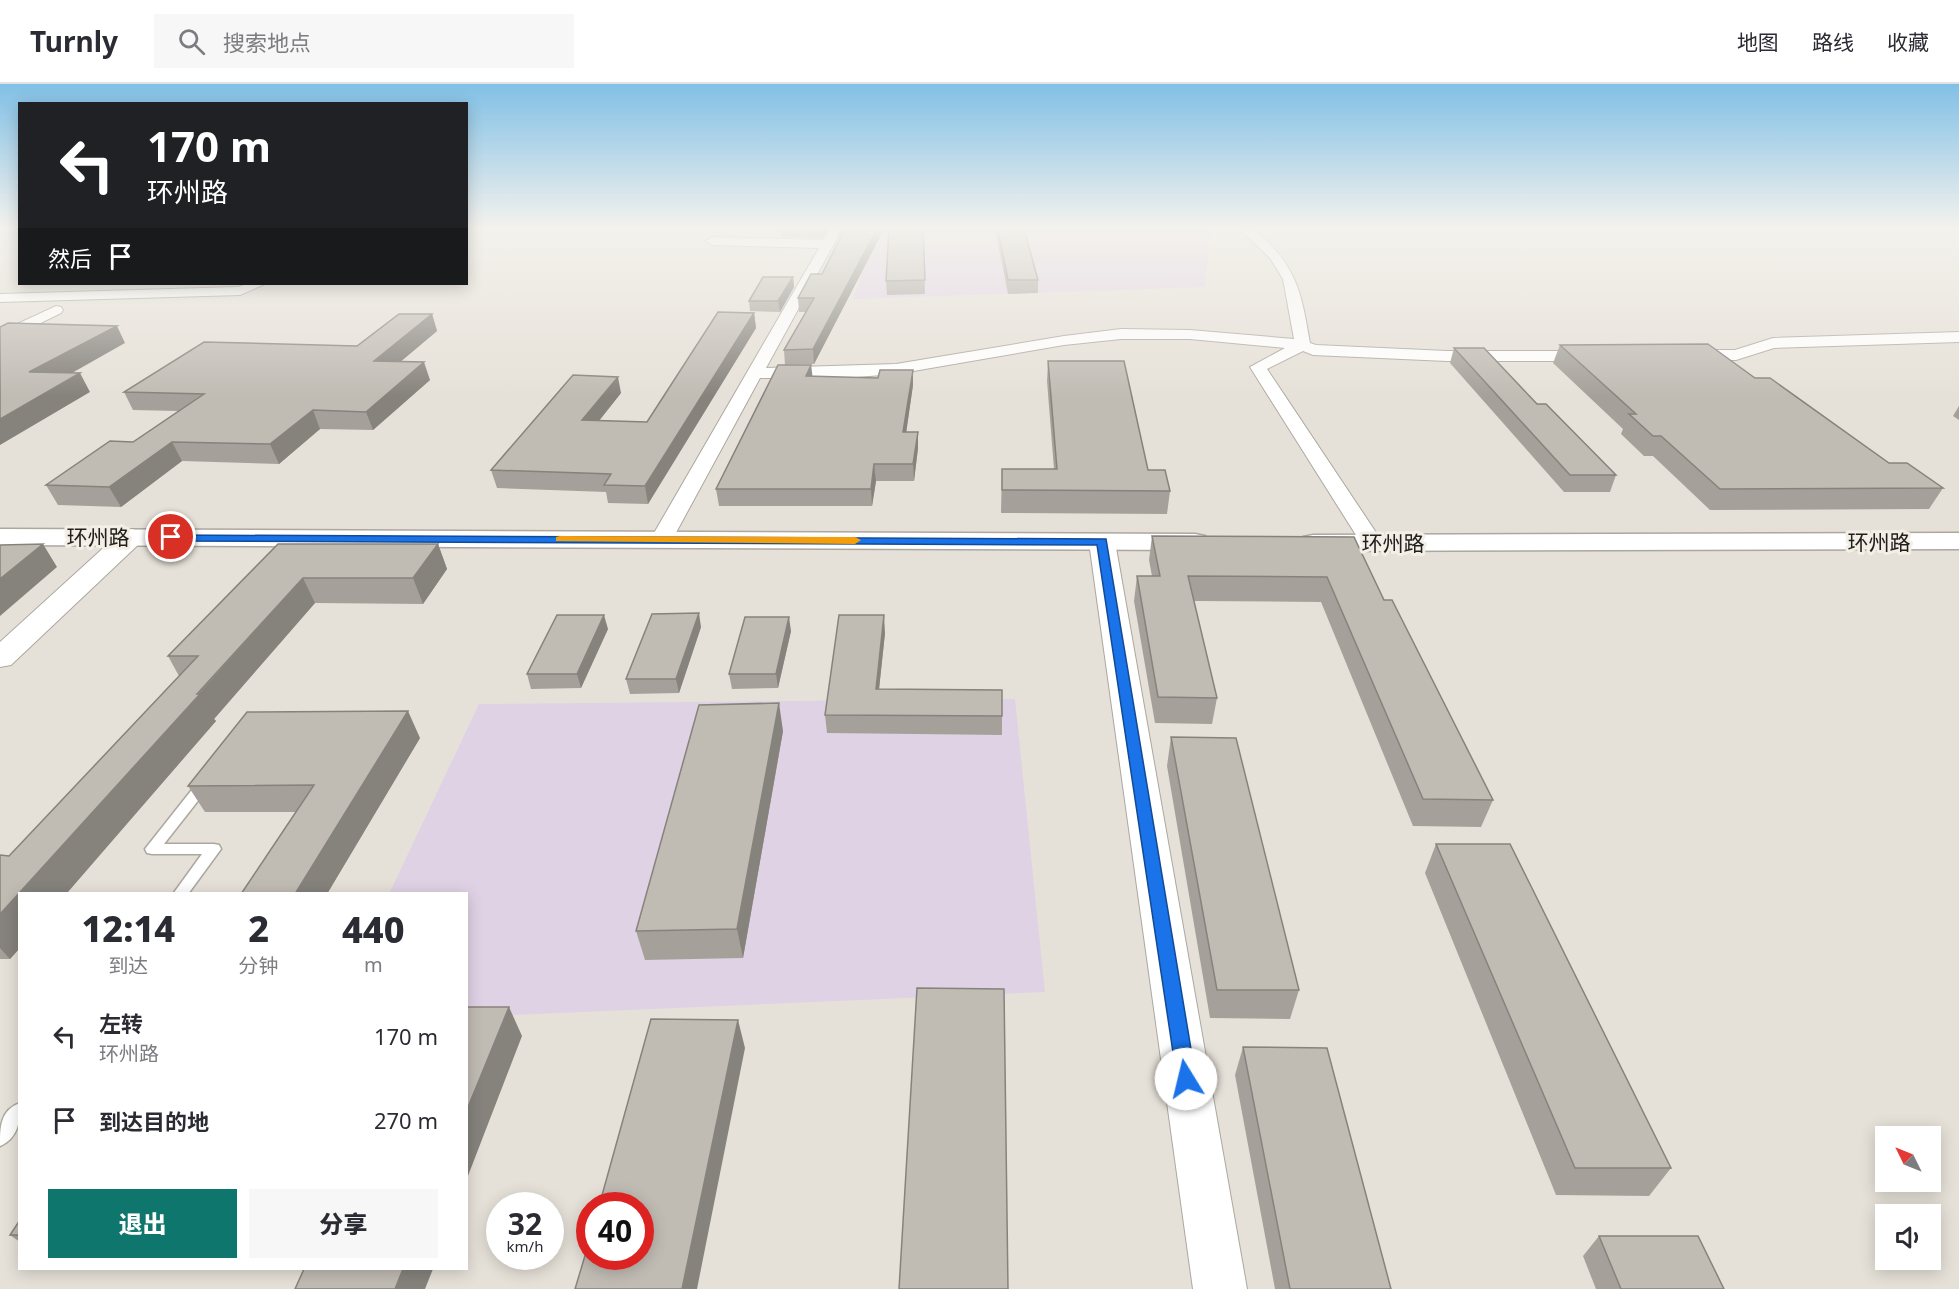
<!DOCTYPE html>
<html lang="zh">
<meta charset="utf-8">
<style>
:root{--surface:#fff;--page:#f7f7f7;--text:#2b2b33;--muted:#7c7c81;--line:#e1e1e2;--accent:#0f766e}
body{margin:0;font-family:"Noto Sans","Noto Sans SC",sans-serif;background:var(--page);color:var(--text);height:100vh;display:flex;flex-direction:column;font-size:22px;white-space:nowrap}
*{box-sizing:border-box;margin:0}
p{font-size:20px;color:var(--muted)}
.icon{flex:none;width:33px;height:33px;fill:none;stroke:currentColor;stroke-width:2;stroke-linecap:round;stroke-linejoin:round}
.map{position:relative;flex:1;overflow:hidden}
.drawer{position:absolute;left:18px;top:808px;width:450px;height:378px;display:flex;flex-direction:column;background:var(--surface);border-radius:0px;box-shadow:0 3px 15px #0003}
.drawer>*{flex:none}
.banner{position:absolute;left:18px;top:18px;width:450px;height:183px;border-radius:0px;box-shadow:0 3px 15px #0003;background:#202124;color:#fff;overflow:hidden}
.needle{width:39px;rotate:313deg}
.tools{position:absolute;left:1875px;top:1042px;display:grid;gap:12px}
.tools a{display:grid;place-items:center;width:66px;height:66px;border-radius:0px;background:var(--surface);box-shadow:0 3px 15px #0003;font-size:30px}
.speed{position:absolute;left:486px;top:1108px;display:flex;gap:12px;font-size:30px;font-weight:700;text-align:center}
.speed>*{display:grid;place-content:center;width:78px;height:78px;border-radius:50%;background:var(--surface);box-shadow:0 3px 15px #0003;line-height:1}
.speed small{font-size:15px;font-weight:400}
.speed .limit{border:9px solid #d22;background:#fff;color:#111}
.pin{position:absolute;display:grid;place-items:center;width:51px;height:51px;color:#fff;margin:-26px;border:3px solid #fff;border-radius:50%;box-shadow:0 2px 6px #0007}
.me{position:absolute;width:66px;margin:-33px;rotate:351deg;stroke-linejoin:round;filter:drop-shadow(0 0 4px #0008)}
.turn{display:flex;align-items:center;gap:21px;height:126px;padding:0 30px;font-size:27px}
.turn .icon{width:78px;height:78px;stroke-width:2.5}
.turn b{display:block;font-size:42px;line-height:51px}
.then{display:flex;align-items:center;height:57px;padding:0 30px;background:#0003;gap:12px;font-size:22px}
.eta{display:flex;justify-content:space-evenly;align-items:center;height:102px;text-align:center}
.eta b{font-size:36px;font-weight:800;line-height:42px}
.cta{display:flex;gap:12px;margin-top:auto;padding:12px 30px}
.cta a{flex:1;height:69px;border-radius:0px;background:var(--accent);color:#fff;font-size:24px;font-weight:800;line-height:69px;text-align:center}
.cta a+a{background:var(--page);color:var(--text)}
ul{padding:0;list-style:none}
li{display:flex;align-items:center;gap:18px;height:84px;padding:0 30px}
li div{flex:1}
li b{display:block;font-size:22px}
li em{font-style:normal}
header{display:flex;align-items:center;gap:36px;box-sizing:border-box;height:84px;padding:0 30px;background:var(--surface);border-bottom:2px solid var(--line)}
header strong{font-size:28px}
nav{display:flex;gap:33px;margin-inline-start:auto;font-size:21px}
.search{width:420px;height:54px;background:var(--page);display:flex;align-items:center;gap:15px;box-sizing:border-box;padding:0 21px;border-radius:0px;color:var(--muted);font-size:22px}
.map>svg:first-child{display:block}
.education{fill:#e0d2e5}
.lines{fill:none;stroke-linecap:round;stroke-linejoin:round}
.service-casing{stroke:#aca79f;stroke-width:3}
.minor-casing{stroke:#aca79f;stroke-width:2}
.tertiary-casing{stroke:#aca79f;stroke-width:2}
.secondary-casing{stroke:#aca79f;stroke-width:3}
.service{fill:#fff;fill-rule:evenodd}
.minor{fill:#fff;fill-rule:evenodd}
.tertiary{fill:#fff;fill-rule:evenodd}
.secondary{fill:#fff;fill-rule:evenodd}
.wall{fill:#a5a19a}
.shaded-wall{fill:#86837d}
.building{fill:#c0bbb3;stroke:#86837d;stroke-width:1.5}
.route{fill:#1a73e8;stroke:#114b97;stroke-width:1.5}
.slow{fill:#f59e0b}
.labels{text-anchor:middle;dominant-baseline:central;stroke-width:6;stroke-linejoin:round;paint-order:stroke}
.street-label{font-size:21px;fill:#22201d;stroke:#f3eee6}
</style>
<header>
<strong>Turnly</strong>
<div class="search"><svg class="icon" aria-label="search" viewBox="0 0 24 24"><circle cx="10" cy="10" r="6"/><path d="M15 15l6 6"/></svg>搜索地点</div>
<nav><a>地图</a><a>路线</a><a>收藏</a></nav>
</header>
<div class="map">
<svg width="1959" height="1205" viewBox="0 0 1959 1205">
<rect width="100%" height="100%" fill="#e6e1d8"/>
<!-- education -->
<path class="education" d="M878,145H1212L1204,203L853,215Z
M1015,615L1045,908L467,933L466,810H389L479,620Z"/>
<g class="lines">
<!-- service casing -->
<g class="service-casing">
<path id="service" d="M203,696L208,698L210,701L208,704L164,760H214L219,761L221,765L188,810H173L202,770H152L147,769L145,765L198,698Z
M20,1019C20,1036 19,1054 0,1062C0,1044 0,1026 20,1019Z"/>
</g>
<!-- minor casing -->
<g class="minor-casing">
<path id="minor" d="M830,145H842L766,284L896,280L1064,252L1121,245L1190,246L1294,255L1283,195L1270,174L1240,145H1253C1296,180 1301,206 1310,259L1316,261L1447,267H1589L1597,272L1589,277H1447L1313,271L1303,267L1267,285L1383,459L1380,464H1364L1361,459L1250,283L1285,264L1190,255H1121L1064,261L896,290L843,294H760L672,456L669,461H653L650,456L819,164L712,161L706,157L712,153L823,156Z
M247,200H265L240,211L0,218V210L238,203Z
M56,222L61,223L63,226L61,229L0,259V248Z
M1959,248V258L1774,264L1736,276H1689L1681,271L1689,266H1735L1773,254Z"/>
</g>
<!-- tertiary casing -->
<g class="tertiary-casing">
<path id="tertiary" d="M131,445L140,447L144,453L140,459L11,581L0,583V558L122,447Z
M1102,450L1111,452L1115,458L1247,1205H1193L1089,458L1093,452Z"/>
</g>
<!-- secondary casing -->
<g class="secondary-casing">
<path id="secondary" d="M0,445L1195,450L1205,452L1209,458L1205,464L1195,466L0,461Z
M1959,449V465L1313,467L1303,465L1299,459L1303,453L1313,451Z"/>
</g>
<!-- service -->
<use href="#service" class="service"/>
<!-- minor -->
<use href="#minor" class="minor"/>
<!-- tertiary -->
<use href="#tertiary" class="tertiary"/>
<!-- secondary -->
<use href="#secondary" class="secondary"/>
</g>
<!-- wall -->
<path class="wall" d="M780,145H829L822,154L781,153Z
M838,145H884L814,280L785,281L784,266L806,228H799L798,214L822,190L839,156Z
M923,145L925,210L887,211L886,197Z
M995,145H1024L1038,196V209L1008,210Z
M793,193L794,203L780,228L750,227L749,217Z
M754,229L756,244L648,420L608,419L606,408L497,404L491,386L621,309L599,337L647,338Z
M432,230L437,247L400,278L430,296L373,346L320,345L279,380L182,377L121,423L58,421L46,401L133,358L178,327L133,326L124,308L357,262Z
M1560,261L1755,294L1889,379L1943,404L1929,425L1710,426L1653,372H1644L1621,350L1623,345L1553,279Z
M1454,264L1537,320L1616,391L1610,408H1564L1450,279Z
M1048,277L1148,386L1170,407L1167,430L1001,429L1002,385H1054L1047,297Z
M811,281L812,293L913,301L906,348L918,364L914,397H876L872,422H719L716,405Z
M1959,322V336L1953,332Z
M1152,452L1354,453L1384,516L1493,716L1481,743L1413,742L1321,518L1194,517L1217,614L1212,640L1155,639L1134,517L1137,492H1152L1149,476Z
M278,460H438L447,485L423,520L315,519L214,635L216,637L10,875H0V771L9,772L179,592L168,572Z
M701,543L679,609L630,610L626,595Z
M608,545L581,604L531,605L527,590Z
M791,547L778,604L732,605L729,590Z
M885,549L879,605L1002,606V651L827,649L825,631Z
M783,647L743,874L645,876L636,847Z
M1171,653L1299,906L1290,935L1210,934L1167,682Z
M420,654L327,810H241L296,728H205L188,702Z
M1436,760L1671,1084L1649,1112L1556,1111L1425,789Z
M1243,963L1391,1205H1275L1235,991Z
M20,1136V1158L10,1151Z
M1599,1152L1724,1205H1596L1583,1172Z"/>
<!-- shaded-wall -->
<path class="shaded-wall" d="M821,145H829L822,154Z
M877,145H884L814,280L813,265Z
M793,193L794,203L780,228L778,217Z
M754,229L756,244L648,420L645,402Z
M432,230L437,247L380,295L374,277Z
M117,242L125,259L40,307L29,288Z
M424,278L430,296L373,346L366,328Z
M811,281L813,296L806,292Z
M913,286V301L904,364L903,348Z
M80,289L90,308L0,361V335Z
M618,293L621,309L586,353L582,336Z
M313,326L320,345L279,380L270,360Z
M918,348V364L914,397L913,380Z
M172,358L182,377L121,423L109,403Z
M874,380L876,397L872,422L871,405Z
M43,460L57,483L0,532V495Z
M438,460L447,485L423,520L413,494Z
M303,494L315,519L214,635L216,637L66,810H20V864L10,875L0,864V830Z
M699,529L701,543L679,609L676,595Z
M604,531L608,545L581,604L577,590Z
M884,531L885,549L877,624L876,605Z
M789,533L791,547L778,604L776,590Z
M779,619L783,647L743,874L737,845Z
M408,627L420,654L327,810H295Z
M509,923L522,952L466,1097V1028Z
M738,936L745,964L697,1205H682Z
M403,1185H433L425,1205H395Z"/>
<!-- building -->
<path class="building" d="M845,145H877L813,265L784,266L814,214H798L811,190H822Z
M889,145H923L925,196L886,197Z
M998,145H1024L1038,196H1008Z
M763,193H793L778,217H749Z
M718,228L754,229L645,402L604,401L611,390L491,386L573,291L618,293L582,336L647,338Z
M399,230H432L374,277L424,278L366,328L313,326L270,360L172,358L109,403L46,401L110,357L133,358L204,310L124,308L204,258L357,262Z
M8,239L117,242L29,288L80,289L0,335V243Z
M1708,260L1755,294H1770L1889,379H1907L1943,404L1720,405L1661,352H1653L1629,330H1636L1560,261Z
M1454,264H1484L1537,320H1546L1616,391H1570Z
M1048,277H1124L1148,386H1165L1170,407L1002,406V385H1057Z
M778,281H811L806,292L878,294L880,286H913L903,348H918L913,380H874L871,405H716Z
M1152,452L1354,453L1384,516H1392L1493,716L1423,715L1327,493L1188,492L1217,614L1158,613L1137,492H1160Z
M43,460L0,495V461Z
M278,460H438L413,494H303L197,610H200L0,830V771L9,772L198,572H168Z
M699,529L676,595H626L652,530Z
M557,531H604L577,590H527Z
M839,531H884L876,605L1002,606V632L825,631Z
M745,533H789L776,590H729Z
M779,619L737,845L636,847L699,621Z
M408,627L295,810H241L314,701L188,702L247,628Z
M1171,653L1236,654L1299,906H1217Z
M1436,760H1510L1671,1084H1575Z
M917,904L1004,905L1008,1205H899Z
M466,923H509L466,1028Z
M651,935L738,936L682,1205H575L590,1155V1173H640V1122H599Z
M1243,963L1327,964L1391,1205H1290Z
M20,1136V1151H10Z
M1599,1152H1698L1724,1205H1621Z
M304,1185H403L395,1205H295Z"/>
<!-- sky -->
<linearGradient id="sky" x2="0" y2="1"><stop stop-color="#81c0e6"/><stop offset="0.46" stop-color="#f4f2ed"/><stop offset="1" stop-color="#f4f2ed" stop-opacity="0"/></linearGradient>
<rect width="1959" height="313" fill="url(#sky)"/>
<!-- route -->
<path class="route" d="M167,451L1106,455L1196,995L1193,1001L1186,1004L1180,1001L1177,995L1097,461L171,457L165,453Z"/>
<!-- slow -->
<path class="slow" d="M560,452L855,453L861,456L855,460L556,457V453Z"/>
<g class="labels">
<!-- street labels -->
<g class="street-label">
<text x="98" y="453">环州路</text>
<text x="1879" y="458">环州路</text>
<text x="1393" y="459">环州路</text>
</g>
</g>
</svg>
<div class="tools">
<a><svg class="needle" viewBox="-14 -14 28 28"><path d="M0-13l5 13h-10z" fill="#e53935"/><path d="M0 13l5-13h-10z" fill="#7c7c81"/></svg></a>
<a><svg class="icon" aria-label="sound" viewBox="0 0 24 24"><path d="M4 9h4l5-4v14l-5-4H4zM17 9q2 3 0 6"/></svg></a>
</div>
<div class="speed"><div>32<small>km/h</small></div><div class="limit">40</div></div>
<div class="pin" style="left:171px;top:453px;background:#d93025"><svg class="icon" aria-label="arrive" viewBox="0 0 24 24"><path d="M6 21V4h12l-3 4 3 4H6"/></svg></div>
<svg class="me" style="left:1186px;top:995px" viewBox="-20 -20 40 40"><circle r="19" fill="#fff"/><path d="M0-13L10 11 0 6-10 11z" fill="#1a73e8"/></svg>
<div class="banner">
<div class="turn"><svg class="icon" aria-label="left" viewBox="0 0 24 24"><path d="M17 20v-9H6M10 6l-5 5 5 5"/></svg><div><b>170 m</b>环州路</div></div>
<div class="then">然后<svg class="icon" aria-label="arrive" viewBox="0 0 24 24"><path d="M6 21V4h12l-3 4 3 4H6"/></svg></div>
</div>
<section class="drawer">
<div class="eta">
<div><b>12:14</b><p>到达</p></div>
<div><b>2</b><p>分钟</p></div>
<div><b>440</b><p>m</p></div>
</div>
<ul>
<li><svg class="icon" aria-label="left" viewBox="0 0 24 24"><path d="M17 20v-9H6M10 6l-5 5 5 5"/></svg><div><b>左转</b><p>环州路</p></div><em>170 m</em></li>
<li><svg class="icon" aria-label="arrive" viewBox="0 0 24 24"><path d="M6 21V4h12l-3 4 3 4H6"/></svg><div><b>到达目的地</b></div><em>270 m</em></li>
</ul>
<div class="cta"><a>退出</a><a>分享</a></div>
</section>
</div>
